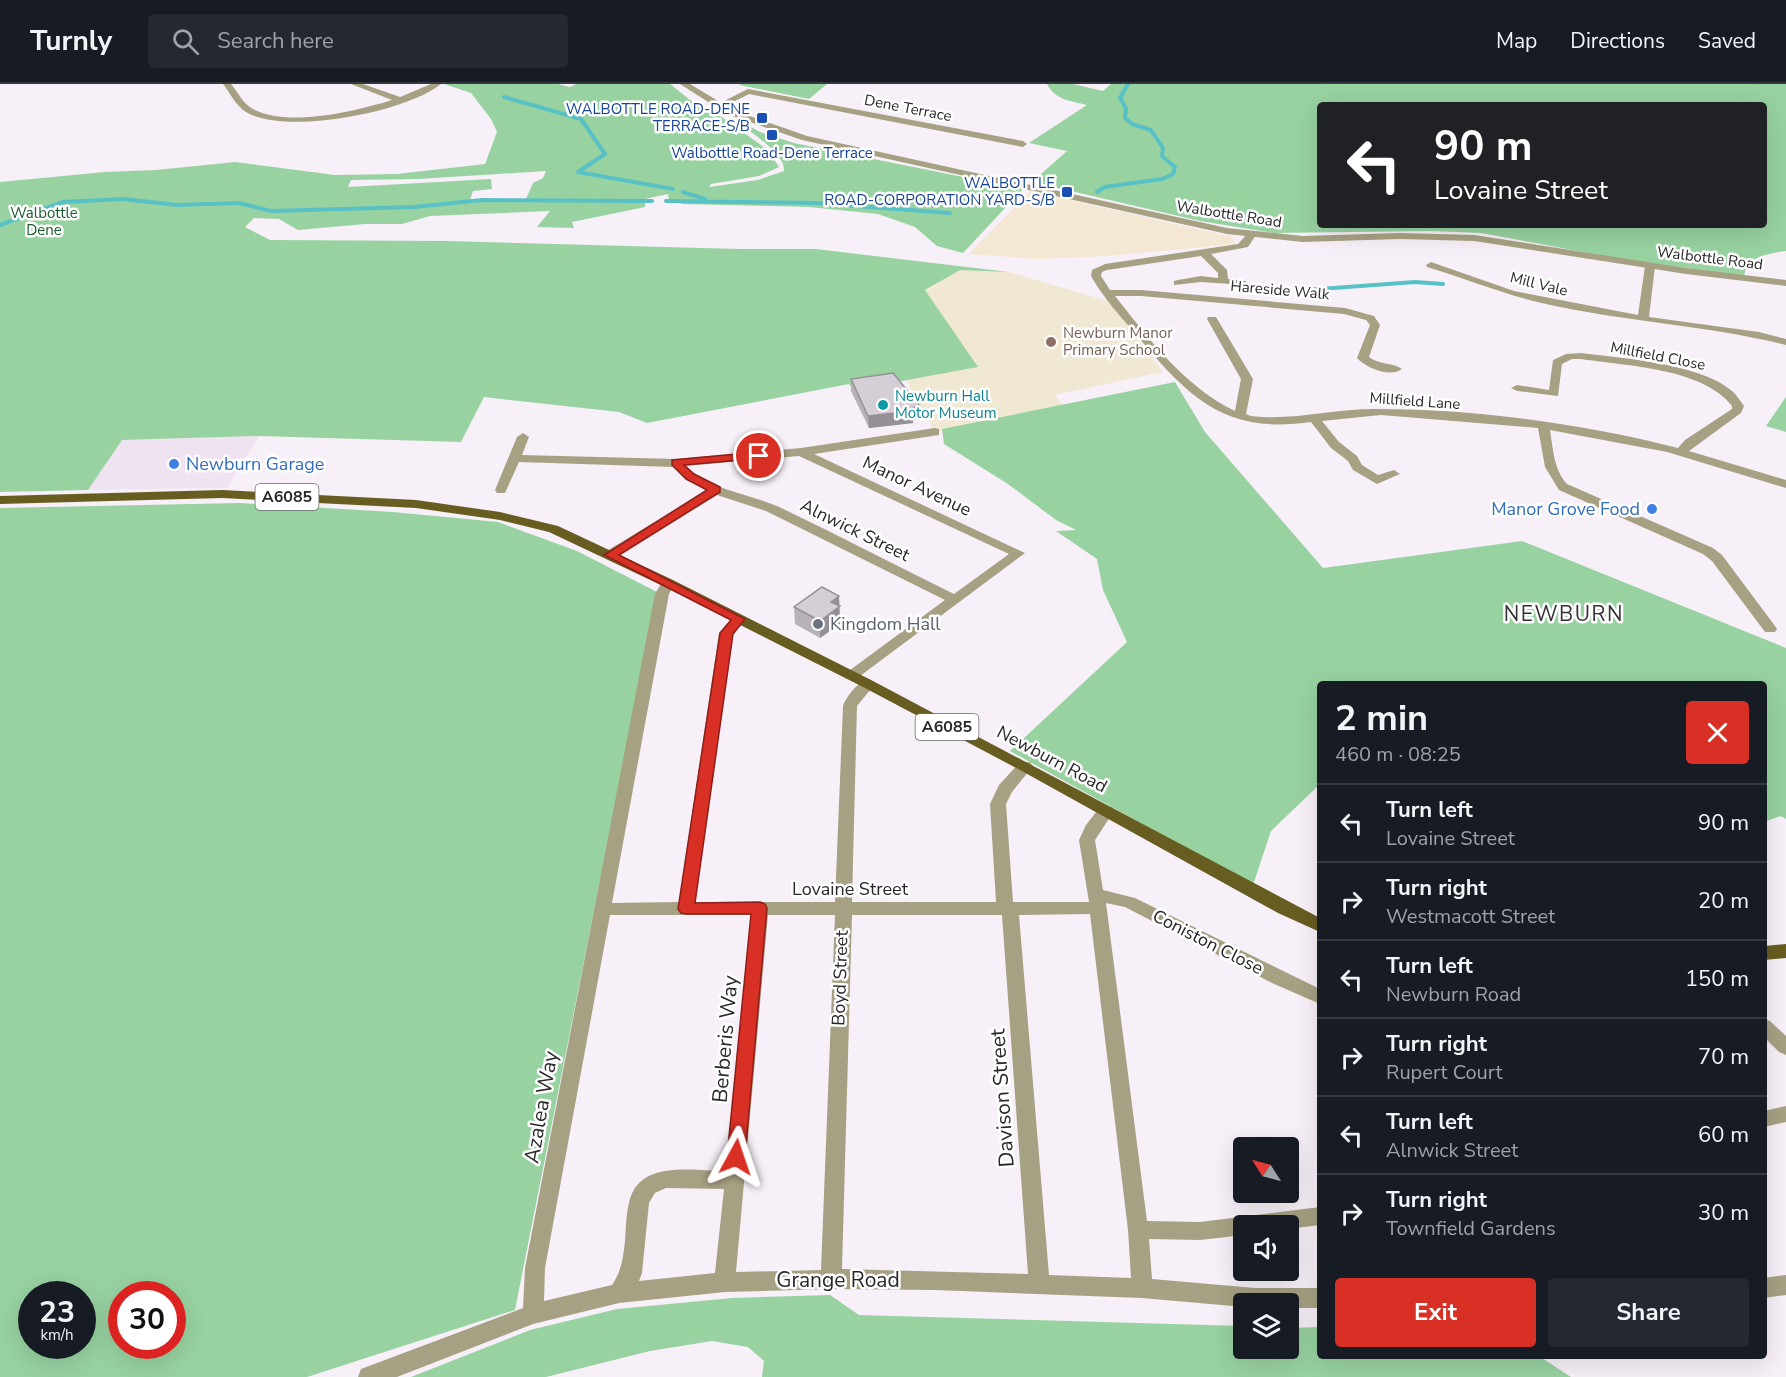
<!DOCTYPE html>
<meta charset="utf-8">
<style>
:root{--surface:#171b24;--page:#242831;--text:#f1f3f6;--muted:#9ea1a6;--line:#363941;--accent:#d93025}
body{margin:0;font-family:"Nunito Sans",sans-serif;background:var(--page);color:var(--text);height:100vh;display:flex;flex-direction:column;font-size:22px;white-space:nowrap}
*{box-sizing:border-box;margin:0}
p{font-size:20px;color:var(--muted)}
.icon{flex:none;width:33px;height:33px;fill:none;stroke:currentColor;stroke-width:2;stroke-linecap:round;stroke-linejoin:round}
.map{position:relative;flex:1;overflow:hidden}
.panel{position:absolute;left:1317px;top:597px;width:450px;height:678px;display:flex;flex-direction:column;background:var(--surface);border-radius:6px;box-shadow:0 6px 24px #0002}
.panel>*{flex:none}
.banner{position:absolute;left:1317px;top:18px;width:450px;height:126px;border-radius:6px;box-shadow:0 6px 24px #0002;background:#202124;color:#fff;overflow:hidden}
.needle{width:39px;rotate:306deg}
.controls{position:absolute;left:1233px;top:1053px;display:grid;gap:12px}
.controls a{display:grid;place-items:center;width:66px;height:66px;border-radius:6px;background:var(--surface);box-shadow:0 6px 24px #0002;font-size:30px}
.speed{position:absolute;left:18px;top:1197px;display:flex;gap:12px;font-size:30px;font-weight:700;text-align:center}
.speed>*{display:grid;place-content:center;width:78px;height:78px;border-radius:50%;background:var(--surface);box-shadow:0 6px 24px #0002;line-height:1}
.speed small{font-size:15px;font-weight:400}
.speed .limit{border:9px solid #d22;background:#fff;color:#111}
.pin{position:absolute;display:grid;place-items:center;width:51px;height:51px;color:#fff;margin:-26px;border:3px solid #fff;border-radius:50%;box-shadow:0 2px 6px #0007}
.me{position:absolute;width:66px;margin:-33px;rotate:5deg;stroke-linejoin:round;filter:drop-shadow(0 0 4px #0008)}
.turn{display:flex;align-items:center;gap:21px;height:126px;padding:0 18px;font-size:27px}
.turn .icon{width:78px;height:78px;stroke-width:2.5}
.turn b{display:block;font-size:42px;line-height:51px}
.round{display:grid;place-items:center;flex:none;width:63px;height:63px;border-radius:6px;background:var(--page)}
.overview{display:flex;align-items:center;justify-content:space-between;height:102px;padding:0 18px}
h1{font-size:36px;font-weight:700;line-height:45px}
.action{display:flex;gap:12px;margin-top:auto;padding:12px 18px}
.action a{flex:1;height:69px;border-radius:6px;background:var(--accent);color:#fff;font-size:24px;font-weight:700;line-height:69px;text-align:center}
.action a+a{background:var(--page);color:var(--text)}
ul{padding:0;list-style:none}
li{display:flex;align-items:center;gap:18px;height:78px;padding:0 18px;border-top:2px solid var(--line)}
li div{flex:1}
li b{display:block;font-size:22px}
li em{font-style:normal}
header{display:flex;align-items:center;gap:36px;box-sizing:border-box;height:84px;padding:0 30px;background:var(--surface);border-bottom:2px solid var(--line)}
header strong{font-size:28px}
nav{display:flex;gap:33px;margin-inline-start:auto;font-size:21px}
.search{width:420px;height:54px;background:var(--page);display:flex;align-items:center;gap:15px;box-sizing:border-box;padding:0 21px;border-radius:6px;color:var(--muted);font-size:22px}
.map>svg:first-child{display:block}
.built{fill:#f0e3f1}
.industrial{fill:#f4e7d3}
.education{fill:#f1e8d3}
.green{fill:#98d2a1;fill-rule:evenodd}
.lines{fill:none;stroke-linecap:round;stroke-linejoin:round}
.stream{stroke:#58c1c5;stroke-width:4}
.minor{fill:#a7a183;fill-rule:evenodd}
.tertiary{fill:#a7a183;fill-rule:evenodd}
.primary{fill:#685d20;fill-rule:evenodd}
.wall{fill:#b7b1b8}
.shaded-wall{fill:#959096}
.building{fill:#d5ced6;stroke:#959096;stroke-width:1.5}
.route{fill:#d93025;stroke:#8d1f18;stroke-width:1.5}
.transit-dot{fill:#1a4fb4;stroke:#fff;stroke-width:2}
.education-dot{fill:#8d6e63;stroke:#fff;stroke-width:2}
.culture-dot{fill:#0f9aa8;stroke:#fff;stroke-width:2}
.shop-dot{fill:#3f7fe0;stroke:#fff;stroke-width:2}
.worship-dot{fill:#6b7280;stroke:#fff;stroke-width:2}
.labels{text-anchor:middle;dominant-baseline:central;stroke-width:5;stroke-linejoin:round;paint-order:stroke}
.far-street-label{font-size:15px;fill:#2a272a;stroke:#fff}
.far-transit-label{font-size:15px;fill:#164399;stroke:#fff;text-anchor:end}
.far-park-label{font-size:15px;fill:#1b5c2c;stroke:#fff}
.far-education-label{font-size:15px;fill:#785e54;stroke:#fff;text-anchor:start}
.far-culture-label{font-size:15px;fill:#0d838f;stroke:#fff;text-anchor:start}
.shield{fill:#fff;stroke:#6a686a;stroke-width:1.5}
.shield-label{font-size:16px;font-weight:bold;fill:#2a272a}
.shop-label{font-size:18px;fill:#366cbe;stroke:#fff;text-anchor:start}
.street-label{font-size:18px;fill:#2a272a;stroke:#fff}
.worship-label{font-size:18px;fill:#5b616d;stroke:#fff;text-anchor:start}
.quarter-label{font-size:21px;letter-spacing:1.5px;fill:#363137;stroke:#fff}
.near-street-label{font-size:21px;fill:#2a272a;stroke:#fff}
</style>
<header>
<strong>Turnly</strong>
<div class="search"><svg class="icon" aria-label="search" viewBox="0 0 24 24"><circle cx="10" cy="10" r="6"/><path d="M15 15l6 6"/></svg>Search here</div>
<nav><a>Map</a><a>Directions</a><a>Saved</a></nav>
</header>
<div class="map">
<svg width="1786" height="1293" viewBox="0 0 1786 1293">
<rect width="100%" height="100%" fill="#f7f0f8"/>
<!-- built -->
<path class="built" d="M259,352L227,404L88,406L122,356Z"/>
<!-- industrial -->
<path class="industrial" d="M1030,107L1232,153L1236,160L1108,172L1037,175L969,170Z"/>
<!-- education -->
<path class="education" d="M960,185L1009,188L1111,218L1163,288L1055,311L1063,321L935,348L906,296L978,283L925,207Z"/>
<!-- green -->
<path class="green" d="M444,0H558L570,3L576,0H670L690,16L723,34L761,61L770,69L779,83L759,92L711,100L709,103L758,96L784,87C786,70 750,48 738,38L740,37L760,48L794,59L1023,105L963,169L937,162L915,143L878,130L809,123L684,120L669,116L668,110L645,115V123L572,138L574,144L537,143L550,127L430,132L402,140H365L298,146L279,135L254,134L245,143L270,156L447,157L740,165H816L1009,188L960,186L925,206L978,283L853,306L849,300L647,339L619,328L484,313L461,358L259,352L122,356L88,406L0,408V98L105,88L156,86L235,78L335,91L397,90L485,80L497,48L491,35L471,9ZM546,87L543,94L533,99L526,115L470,116L473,107L492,105L491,95L348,103L351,96L418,95Z
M741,0H827L809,15L739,1Z
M1047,0H1073L1103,7L1111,0H1786V167C1773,168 1758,172 1747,180L1744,192L1621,175L1481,149L1430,147L1274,149L1200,137L1032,98L1067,67L1029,59L1087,21C1071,17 1055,16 1047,0ZM1320,21H1764V141H1320Z
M1175,298L1205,348L1323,484L1522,457L1786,564V735L1781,732L1764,738V600H1320V700L1271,747L1253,801L1010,667L1127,558L1103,506L1097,475L1056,447L1076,446L1056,436L1008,400L944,360L942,345Z
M1786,313V348L1766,342Z
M240,419L393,428L498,438L577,467L657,508L515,1226L307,1293H0V424ZM32,1210H82V1262H32ZM122,1210H172V1262H122Z
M830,1211L859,1231L1243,1242L1244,1264H1288L1289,1244L1320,1243V1272H1539L1571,1293H762L764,1277L748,1263L712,1257L650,1267L546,1293H411L530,1246L617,1225L732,1214Z"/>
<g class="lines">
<!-- stream -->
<path class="stream" d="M504,13L581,35L605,70L578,88L673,105
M683,108L705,115
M1097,108L1105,103L1162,95L1173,90L1175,83L1162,72L1163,64L1151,46L1132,40L1125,34L1126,24L1120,14L1128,0
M666,117L816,119L950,129
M0,141L63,118L123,115L177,121L239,119L271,127L414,123L482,116L652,117
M1306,206L1415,198L1443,200"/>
<!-- minor -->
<path class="minor" d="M223,0H231C238,8 243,20 253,25C287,44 357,27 392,16L351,0H363L400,13L431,0H441C407,28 285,52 246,28C236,22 230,9 223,0Z
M748,5L1023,57L1027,60L1023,63L749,10L723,23L716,21Z
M1248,149L1256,151L1248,163L1211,170L1227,186L1228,195L1246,197V201L1201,198L1174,201V197L1178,196L1201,192L1218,194V189L1201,172L1107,186L1102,188L1101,192L1110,206H1141L1345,224L1374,232L1380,241L1369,273C1379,281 1392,278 1402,285C1390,294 1366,284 1357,274L1370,241L1366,236L1344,230L1141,212H1115C1149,255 1185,303 1235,327L1241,295L1207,235L1208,233H1216L1253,295L1246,330L1251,332C1294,337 1336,324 1379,325C1476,325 1584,340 1678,364L1685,356L1732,325V322C1703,284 1626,282 1581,275H1572L1562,280L1558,312L1517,307L1511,304L1517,301L1549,306L1553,276L1566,270L1581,269C1621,274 1702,280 1732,307C1737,311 1740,317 1744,322L1741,329L1689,367L1786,396V404L1667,368L1550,346C1553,365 1554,386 1567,400L1713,464L1722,471L1775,542L1777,545L1775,548H1765L1712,477L1703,470L1559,406L1545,383L1538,344L1381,331L1322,337L1339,358L1357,372L1362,381L1378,391L1394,386L1400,390L1377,400L1353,386L1348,377L1331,364L1311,338C1226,350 1191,316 1139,254C1122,234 1104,215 1091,192L1092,186L1105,180L1238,160Z
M1431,178L1514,207L1638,231L1645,182L1650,179L1655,182L1649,233L1759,248L1786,255V261C1710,242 1631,238 1555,222C1509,213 1471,196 1427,183L1426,181Z
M935,344L939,345V351L814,370L1025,469L856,595H846L844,592L846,589L945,516L766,427L717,411L615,474H605L603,471L605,468L707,406L686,396L673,383L519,378L505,409H497L495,406L517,353L523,349L529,353L522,371L676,375L801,364ZM799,372L1009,470L954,510C895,481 836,450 777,422C746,409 710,406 686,382Z
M668,495L675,499L669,510L612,819L679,818L719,549L734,532L739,531L746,535L733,550L695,818H835L843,622C847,611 857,599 868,595L875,600L857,622L852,818H996L990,720L999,701L1020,678H1030L1033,682L1012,708L1006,720L1013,818H1089L1079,756L1086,741L1100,723H1112L1114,727L1095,756L1103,806L1135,814L1320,905V920L1272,899L1125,823L1106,819L1147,1137L1200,1138L1320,1123V1141L1288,1145V1142H1244V1151L1200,1156L1149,1155L1152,1195L1255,1204H1320V1224H1288V1220H1244V1223L1142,1214L935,1206L831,1205L725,1208L619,1219L533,1240L397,1293H358L361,1285L523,1224L525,1184L655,510L663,496ZM1090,830L1128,1146L1131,1194L1049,1191L1019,831ZM610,831H751L726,1087C693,1087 638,1075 629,1119C626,1131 626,1144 625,1157C623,1174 622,1186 612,1201L544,1217L545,1184ZM768,831H835L821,1186L736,1188ZM852,831H1002L1028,1190L842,1185ZM666,1104L724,1105L715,1189L639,1197L642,1189L649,1119L655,1109Z
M1786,1022V1038L1764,1043V1027Z
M1786,1191V1211L1764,1214V1194Z"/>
<!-- tertiary -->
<path class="tertiary" d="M680,0H690L733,26L807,52L1227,144L1303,152L1400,149L1474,151L1686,184L1786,196V202L1686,190L1474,157L1400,155L1303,158L1227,150L802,56L727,30Z
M1764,935L1770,937L1786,952V971L1779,968L1764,953Z"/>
<!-- primary -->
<path class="primary" d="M222,406L416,416L500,428L558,442L673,496L873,597L1320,834V848L1278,829L1020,686L863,603L663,502L549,448L500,436L416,424L222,414L0,420V412Z
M1786,860V874L1764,876V862Z"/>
</g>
<!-- wall -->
<path class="wall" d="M851,295L920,334L913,336V339L869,344L851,307Z
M839,512L840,540L820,554L795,540L794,523Z"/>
<!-- shaded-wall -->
<path class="shaded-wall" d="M920,322V334L913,336V339L869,344L868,332Z
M839,512L840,540L820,554V537L831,518Z"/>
<!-- building -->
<path class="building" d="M893,289L920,322L912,324L913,327L868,332L851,295Z
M822,503L839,512L831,518L840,522L820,537L794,523Z"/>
<!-- route -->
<path class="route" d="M759,368L763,369V374L684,381L694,390L720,403V408L619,471L745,535L733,550L695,819L760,818L765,820L767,824L745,1073L742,1078L736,1080L730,1078L727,1073L751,830H686L681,829L678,825L720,549L731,536L604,471L707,406L686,395L672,381V376Z"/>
<!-- markers -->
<g class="transit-dot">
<rect x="756" y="28" width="12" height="12" rx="3"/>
<rect x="766" y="45" width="12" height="12" rx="3"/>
<rect x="1061" y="102" width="12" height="12" rx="3"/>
</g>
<circle class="education-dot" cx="1051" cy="258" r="6"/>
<circle class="culture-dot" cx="883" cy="321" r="6"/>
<g class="shop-dot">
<circle cx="174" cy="380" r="6"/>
<circle cx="1652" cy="425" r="6"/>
</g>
<circle class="worship-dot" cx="818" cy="540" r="6"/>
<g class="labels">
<!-- far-street labels -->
<g class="far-street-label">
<text transform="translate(908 24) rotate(11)">Dene Terrace</text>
<text transform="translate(1229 130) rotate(9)">Walbottle Road</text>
<text transform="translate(1710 174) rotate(7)">Walbottle Road</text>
<text transform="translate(1539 200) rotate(14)">Mill Vale</text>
<text transform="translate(1280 206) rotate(5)">Hareside Walk</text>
<text transform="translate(1658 272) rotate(11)">Millfield Close</text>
<text transform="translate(1415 317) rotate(4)">Millfield Lane</text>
</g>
<!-- far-transit labels -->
<g class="far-transit-label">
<text x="750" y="25">WALBOTTLE ROAD-DENE<tspan x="750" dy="17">TERRACE-S/B</tspan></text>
<text x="772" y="69" text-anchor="middle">Walbottle Road-Dene Terrace</text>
<text x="1055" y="99">WALBOTTLE<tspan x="1055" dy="17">ROAD-CORPORATION YARD-S/B</tspan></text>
</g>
<!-- far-park labels -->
<g class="far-park-label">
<text x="44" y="129">Walbottle<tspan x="44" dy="17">Dene</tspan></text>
</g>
<!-- far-education labels -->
<g class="far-education-label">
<text x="1063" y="249">Newburn Manor<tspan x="1063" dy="17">Primary School</tspan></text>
</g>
<!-- far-culture labels -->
<g class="far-culture-label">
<text x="895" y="312">Newburn Hall<tspan x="895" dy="17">Motor Museum</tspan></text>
</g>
<!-- shield labels -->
<g class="shield">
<rect x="255.5" y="400" width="63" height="26" rx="4.5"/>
<rect x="915.5" y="630" width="63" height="26" rx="4.5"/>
</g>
<g class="shield-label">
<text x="287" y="413">A6085</text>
<text x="947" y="643">A6085</text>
</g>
<!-- shop labels -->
<g class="shop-label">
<text x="186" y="380">Newburn Garage</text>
<text x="1640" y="425" text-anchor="end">Manor Grove Food</text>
</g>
<!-- street labels -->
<g class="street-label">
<text transform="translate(917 402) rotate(25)">Manor Avenue</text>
<text transform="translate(855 446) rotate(26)">Alnwick Street</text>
<text transform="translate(1052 675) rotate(28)">Newburn Road</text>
<text x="850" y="805">Lovaine Street</text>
<text transform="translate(1208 858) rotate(27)">Coniston Close</text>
<text transform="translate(840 894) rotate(-88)">Boyd Street</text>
</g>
<!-- worship labels -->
<g class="worship-label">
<text x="830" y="540">Kingdom Hall</text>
</g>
<!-- quarter labels -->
<g class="quarter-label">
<text x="1564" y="530">NEWBURN</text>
</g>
<!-- near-street labels -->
<g class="near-street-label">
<text transform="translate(725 955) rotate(-85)">Berberis Way</text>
<text transform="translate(1002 1014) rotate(-94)">Davison Street</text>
<text transform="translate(541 1023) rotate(-80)">Azalea Way</text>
<text x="838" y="1196">Grange Road</text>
</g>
</g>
</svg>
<div class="controls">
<a><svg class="needle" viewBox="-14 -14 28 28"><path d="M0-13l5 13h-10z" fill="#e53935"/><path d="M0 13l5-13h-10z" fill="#9ea1a6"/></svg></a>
<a><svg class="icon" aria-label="sound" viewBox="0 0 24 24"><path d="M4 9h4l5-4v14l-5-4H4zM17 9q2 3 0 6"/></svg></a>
<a><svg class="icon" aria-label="layers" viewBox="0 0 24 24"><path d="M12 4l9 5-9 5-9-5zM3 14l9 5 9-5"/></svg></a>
</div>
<div class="speed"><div>23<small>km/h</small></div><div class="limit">30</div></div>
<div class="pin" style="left:759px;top:372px;background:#d93025"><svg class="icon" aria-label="arrive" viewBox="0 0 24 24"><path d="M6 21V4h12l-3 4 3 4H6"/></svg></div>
<svg class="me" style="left:736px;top:1073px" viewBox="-20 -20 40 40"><path d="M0-17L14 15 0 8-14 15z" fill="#d93025" stroke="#fff" stroke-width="4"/></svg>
<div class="banner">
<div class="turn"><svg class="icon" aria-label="left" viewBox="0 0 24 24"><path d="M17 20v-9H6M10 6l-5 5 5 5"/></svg><div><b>90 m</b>Lovaine Street</div></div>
</div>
<section class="panel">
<div class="overview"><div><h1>2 min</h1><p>460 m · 08:25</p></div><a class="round" style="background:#d93025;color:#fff"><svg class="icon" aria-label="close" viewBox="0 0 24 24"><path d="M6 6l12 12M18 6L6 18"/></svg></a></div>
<ul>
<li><svg class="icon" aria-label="left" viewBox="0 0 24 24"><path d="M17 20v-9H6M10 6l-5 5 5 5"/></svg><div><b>Turn left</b><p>Lovaine Street</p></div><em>90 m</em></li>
<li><svg class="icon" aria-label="right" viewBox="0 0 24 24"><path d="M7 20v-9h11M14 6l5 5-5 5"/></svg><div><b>Turn right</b><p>Westmacott Street</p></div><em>20 m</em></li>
<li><svg class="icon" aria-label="left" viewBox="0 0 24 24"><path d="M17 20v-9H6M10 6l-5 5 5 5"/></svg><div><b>Turn left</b><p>Newburn Road</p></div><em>150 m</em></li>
<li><svg class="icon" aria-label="right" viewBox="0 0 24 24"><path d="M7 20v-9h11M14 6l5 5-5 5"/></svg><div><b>Turn right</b><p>Rupert Court</p></div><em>70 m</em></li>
<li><svg class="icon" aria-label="left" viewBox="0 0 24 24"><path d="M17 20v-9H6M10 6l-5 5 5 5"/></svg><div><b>Turn left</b><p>Alnwick Street</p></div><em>60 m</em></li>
<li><svg class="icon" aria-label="right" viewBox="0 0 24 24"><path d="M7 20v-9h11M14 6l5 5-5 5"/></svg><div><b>Turn right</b><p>Townfield Gardens</p></div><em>30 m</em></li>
</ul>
<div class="action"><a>Exit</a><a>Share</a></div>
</section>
</div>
